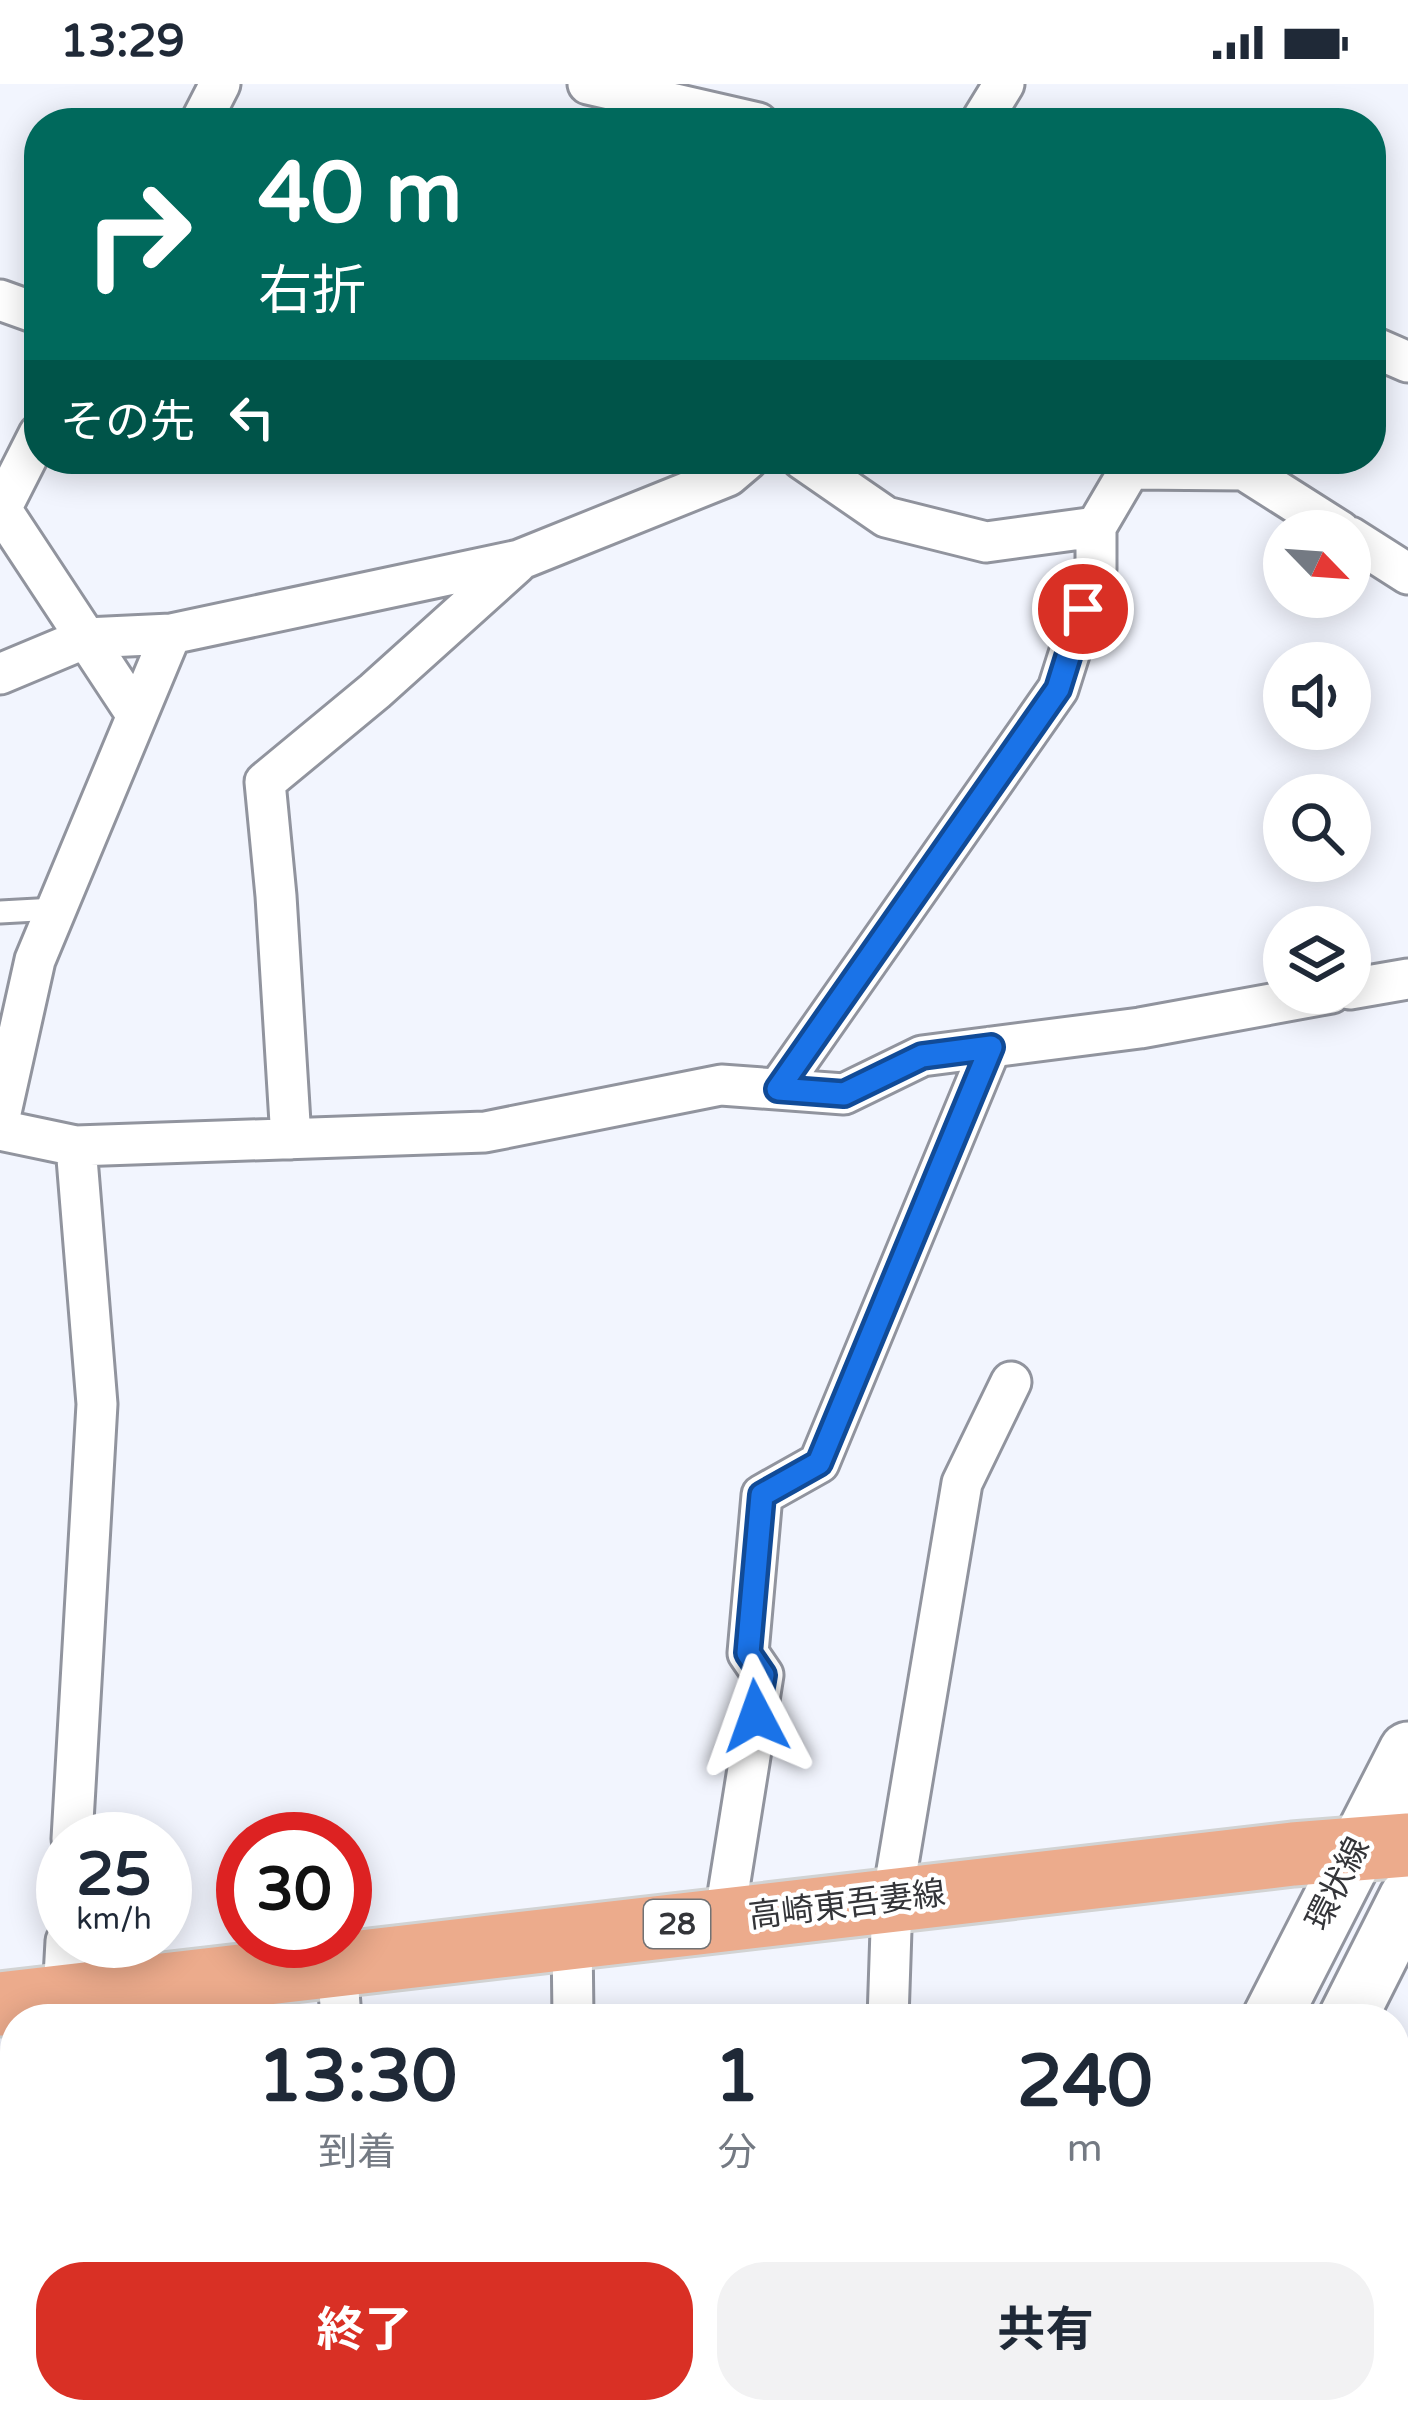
<!DOCTYPE html>
<html lang="ja">
<meta charset="utf-8">
<style>
:root{--surface:#fff;--page:#f2f2f3;--text:#1f2937;--muted:#747a83;--accent:#d93025}
body{margin:0;font-family:"Varela Round","Noto Sans JP",sans-serif;background:var(--page);color:var(--text);height:100vh;display:flex;flex-direction:column;font-size:45px;white-space:nowrap}
*{box-sizing:border-box;margin:0}
p{font-size:39px;color:var(--muted)}
.icon{flex:none;width:66px;height:66px;fill:none;stroke:currentColor;stroke-width:2;stroke-linecap:round;stroke-linejoin:round}
.map{position:relative;flex:1;overflow:hidden}
.panel{position:absolute;left:0px;top:1920px;width:1410px;height:420px;display:flex;flex-direction:column;background:var(--surface);border-radius:48px 48px 0 0;box-shadow:0 6px 30px #0003}
.panel>*{flex:none}
.top-card{position:absolute;left:24px;top:24px;width:1362px;height:366px;border-radius:48px;box-shadow:0 6px 30px #0003;background:#00695c;color:#fff;overflow:hidden}
.needle{width:78px;rotate:115deg}
.tools{position:absolute;left:1263px;top:426px;display:grid;gap:24px}
.tools a{display:grid;place-items:center;width:108px;height:108px;border-radius:50%;background:var(--surface);box-shadow:0 6px 30px #0003;font-size:60px}
.speed{position:absolute;left:36px;top:1728px;display:flex;gap:24px;font-size:60px;font-weight:700;text-align:center}
.speed>*{display:grid;place-content:center;width:156px;height:156px;border-radius:50%;background:var(--surface);box-shadow:0 6px 30px #0003;line-height:1}
.speed small{font-size:30px;font-weight:400}
.speed .limit{border:18px solid #d22;background:#fff;color:#111}
.pin{position:absolute;display:grid;place-items:center;width:102px;height:102px;color:#fff;margin:-51px;border:6px solid #fff;border-radius:50%;box-shadow:0 3px 12px #0007}
.me{position:absolute;width:132px;margin:-66px;rotate:356deg;stroke-linejoin:round;filter:drop-shadow(0 0 9px #0008)}
.turn{display:flex;align-items:center;gap:42px;height:252px;padding:0 36px;font-size:54px}
.turn .icon{width:156px;height:156px;stroke-width:2.5}
.turn b{display:block;font-size:84px;line-height:102px}
.then{display:flex;align-items:center;height:114px;padding:0 36px;background:#0003;gap:24px;font-size:45px}
.eta{display:flex;justify-content:space-evenly;align-items:center;height:204px;text-align:center}
.eta b{font-size:72px;font-weight:700;line-height:84px}
.cta{display:flex;gap:24px;margin-top:auto;padding:24px 36px}
.cta a{flex:1;height:138px;border-radius:48px;background:var(--accent);color:#fff;font-size:48px;font-weight:700;line-height:138px;text-align:center}
.cta a+a{background:var(--page);color:var(--text)}
.status{display:flex;justify-content:space-between;align-items:center;height:84px;padding:0 60px;background:var(--surface);direction:ltr}
.status svg{height:33px;fill:currentColor}
.map>svg:first-child{display:block}
.lines{fill:none;stroke-linecap:round;stroke-linejoin:round}
.lane-casing{stroke:#91949e;stroke-width:27}
.street-casing{stroke:#91949e;stroke-width:45}
.secondary-casing{stroke:#91949e;stroke-width:63}
.primary-casing{stroke:#d2d3d3;stroke-width:69}
.lane{stroke:#fff;stroke-width:21}
.street{stroke:#fff;stroke-width:39}
.secondary{stroke:#fff;stroke-width:57}
.primary{stroke:#ecab8c;stroke-width:63}
.route-casing{stroke:#114b97;stroke-width:30}
.route{stroke:#1a73e8;stroke-width:21}
.labels{text-anchor:middle;dominant-baseline:central;stroke-width:9;stroke-linejoin:round;paint-order:stroke}
.shield{fill:#fff;stroke:#717274;stroke-width:3}
.shield-label{font-size:30px;font-weight:bold;fill:#343539}
.street-label{font-size:33px;fill:#343539;stroke:#fff}
</style>
<div class="status"><b>13:29</b><svg viewBox="0 0 49 12"><path d="M0 12V9h3v3zM5 12V6h3v6zM10 12V3h3v9zM15 12V0h3v12zM26 1h20v11H26zM47 4h2v5h-2z"/></svg></div>
<div class="map">
<svg width="1408" height="2340" viewBox="0 0 1408 2340">
<rect width="100%" height="100%" fill="#f2f5fe"/>
<g class="lines">
<!-- lane casing -->
<g class="lane-casing">
<path id="lane" d="M0,828L55,825"/>
</g>
<!-- street casing -->
<g class="street-casing">
<path id="street" d="M588,0L758,39
M200,39L220,0
M980,39L1004,0
M0,216L39,230
M1371,262L1408,278
M39,350L1,425L136,630
M802,375L886,433L986,458L1096,443L1130,385L1244,386L1340,447
M1350,453L1408,490
M0,590L86,554L171,550
M1350,905L1408,895
M778,1005L1058,605L1096,485V443
M0,1033L35,876L171,550L519,476L728,392L748,375
M0,1046L76,1062L485,1048L721,1001L844,1010L922,972L1140,944L1331,909
M291,1055L276,812L265,698L375,607L516,480
M72,1755L97,1320L76,1062
M724,1835L763,1591L748,1569L762,1411L819,1379L991,963
M572,1852L573,1935
M337,1879L341,1935
M63,1911L66,1857
M888,1935L892,1816L962,1399L1011,1298
M358,2340L360,2325"/>
</g>
<!-- secondary casing -->
<g class="secondary-casing">
<path id="secondary" d="M1271,1935L1408,1667
M1347,1935L1408,1814
M1072,2340L1080,2325
M1142,2340L1150,2325"/>
</g>
<!-- primary casing -->
<g class="primary-casing">
<path id="primary" d="M0,1920L1293,1770L1408,1761"/>
</g>
<!-- lane -->
<use href="#lane" class="lane"/>
<!-- street -->
<use href="#street" class="street"/>
<!-- secondary -->
<use href="#secondary" class="secondary"/>
<!-- primary -->
<use href="#primary" class="primary"/>
</g>
<g class="lines">
<!-- route casing -->
<g class="route-casing">
<path id="route" d="M756,1632L763,1591L748,1569L762,1411L819,1379L991,963L922,972L844,1010L778,1005L1058,605L1083,525"/>
</g>
<!-- route -->
<use href="#route" class="route"/>
</g>
<g class="labels">
<!-- shield labels -->
<rect class="shield" x="644" y="1816" width="66" height="48" rx="9"/>
<g class="shield-label">
<text x="677" y="1840">28</text>
</g>
<!-- street labels -->
<g class="street-label">
<text transform="translate(1338 1800) rotate(-63)">環状線</text>
<text transform="translate(847 1821) rotate(-7)">高崎東吾妻線</text>
</g>
</g>
</svg>
<div class="tools">
<a><svg class="needle" viewBox="-14 -14 28 28"><path d="M0-13l5 13h-10z" fill="#e53935"/><path d="M0 13l5-13h-10z" fill="#747a83"/></svg></a>
<a><svg class="icon" aria-label="sound" viewBox="0 0 24 24"><path d="M4 9h4l5-4v14l-5-4H4zM17 9q2 3 0 6"/></svg></a>
<a><svg class="icon" aria-label="search" viewBox="0 0 24 24"><circle cx="10" cy="10" r="6"/><path d="M15 15l6 6"/></svg></a>
<a><svg class="icon" aria-label="layers" viewBox="0 0 24 24"><path d="M12 4l9 5-9 5-9-5zM3 14l9 5 9-5"/></svg></a>
</div>
<div class="speed"><div>25<small>km/h</small></div><div class="limit">30</div></div>
<div class="pin" style="left:1083px;top:525px;background:#d93025"><svg class="icon" aria-label="arrive" viewBox="0 0 24 24"><path d="M6 21V4h12l-3 4 3 4H6"/></svg></div>
<svg class="me" style="left:756px;top:1632px" viewBox="-20 -20 40 40"><path d="M0-17L14 15 0 8-14 15z" fill="#1a73e8" stroke="#fff" stroke-width="4"/></svg>
<div class="top-card">
<div class="turn"><svg class="icon" aria-label="right" viewBox="0 0 24 24"><path d="M7 20v-9h11M14 6l5 5-5 5"/></svg><div><b>40 m</b>右折</div></div>
<div class="then">その先<svg class="icon" aria-label="left" viewBox="0 0 24 24"><path d="M17 20v-9H6M10 6l-5 5 5 5"/></svg></div>
</div>
<section class="panel">
<div class="eta">
<div><b>13:30</b><p>到着</p></div>
<div><b>1</b><p>分</p></div>
<div><b>240</b><p>m</p></div>
</div>
<div class="cta"><a>終了</a><a>共有</a></div>
</section>
</div>
